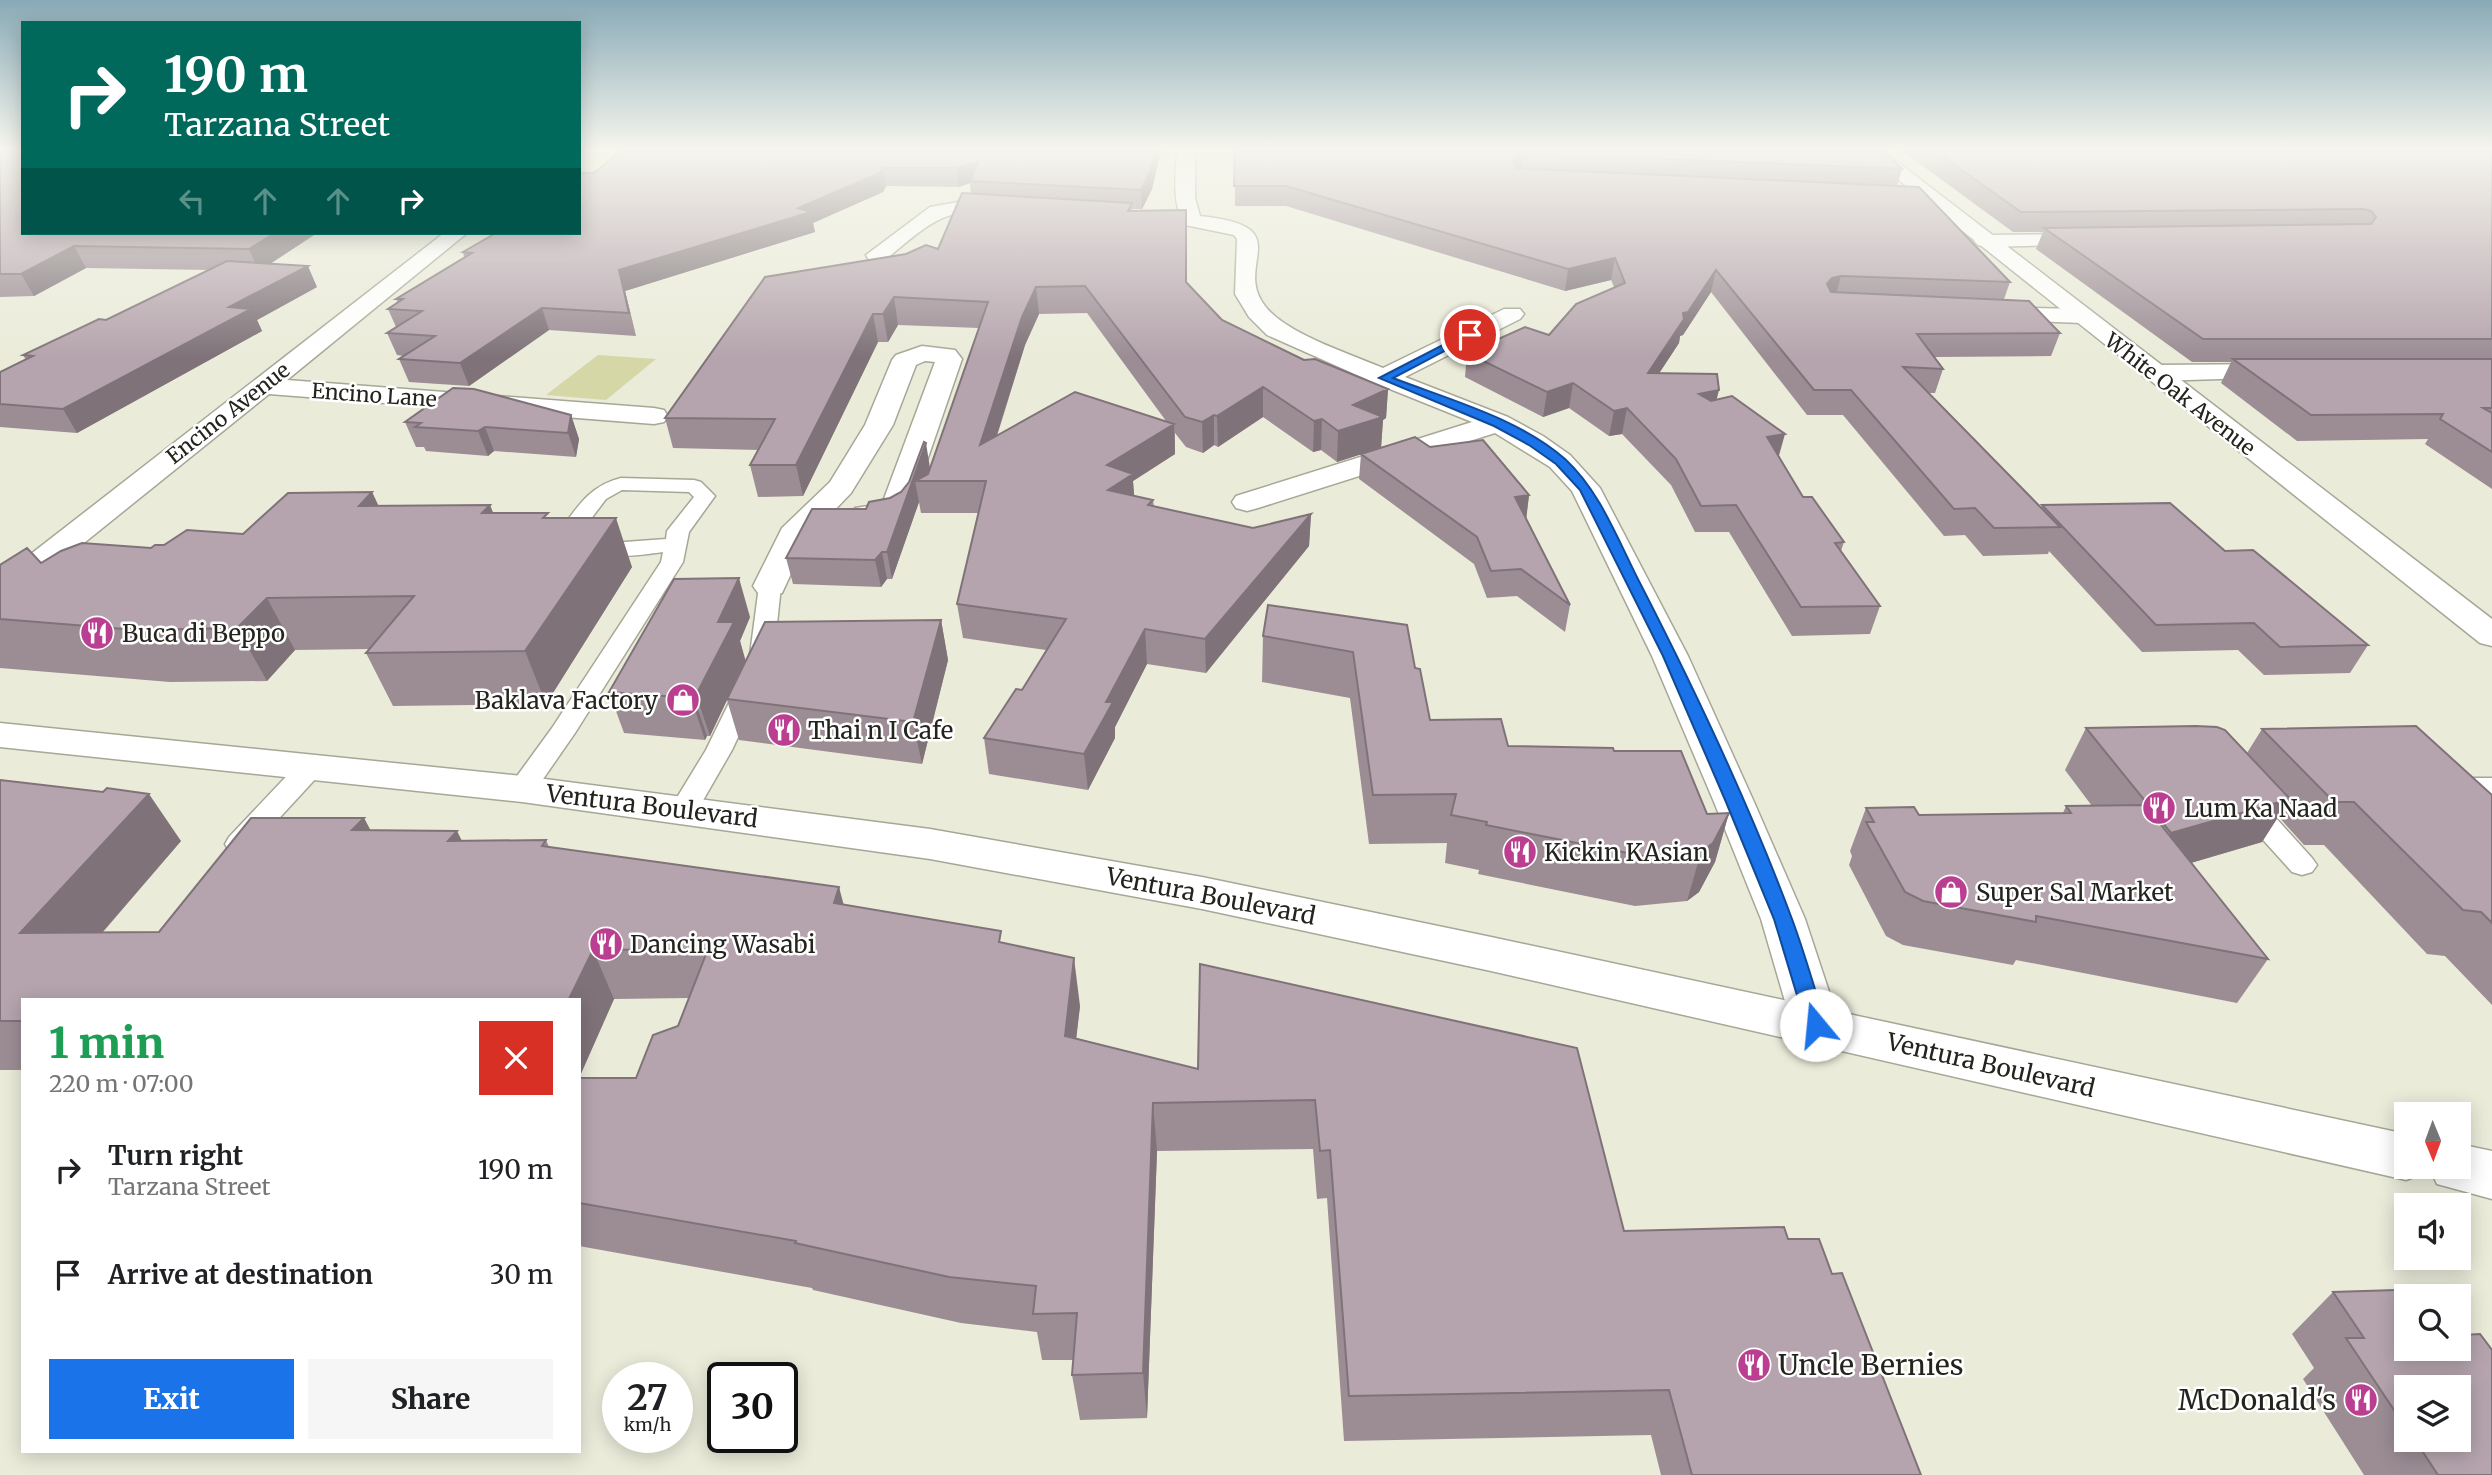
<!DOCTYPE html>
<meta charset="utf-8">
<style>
:root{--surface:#fff;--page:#f6f6f6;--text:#202124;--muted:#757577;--accent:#1a73e8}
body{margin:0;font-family:Merriweather,serif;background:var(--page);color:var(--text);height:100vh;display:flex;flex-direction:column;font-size:26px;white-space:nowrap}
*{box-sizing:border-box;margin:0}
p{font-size:23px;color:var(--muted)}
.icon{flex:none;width:38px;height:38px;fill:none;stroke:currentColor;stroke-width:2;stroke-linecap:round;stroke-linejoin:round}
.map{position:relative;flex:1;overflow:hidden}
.side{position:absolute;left:21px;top:998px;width:560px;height:455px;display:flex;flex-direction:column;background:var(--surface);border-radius:0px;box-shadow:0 4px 18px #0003}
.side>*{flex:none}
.hud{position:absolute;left:21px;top:21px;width:560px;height:214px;border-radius:0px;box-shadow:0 4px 18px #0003;background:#00695c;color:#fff;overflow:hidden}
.needle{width:46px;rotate:179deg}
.fabs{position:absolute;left:2394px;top:1102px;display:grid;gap:14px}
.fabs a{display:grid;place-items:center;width:77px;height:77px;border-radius:0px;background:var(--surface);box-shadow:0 4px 18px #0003;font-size:35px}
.speed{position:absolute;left:602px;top:1362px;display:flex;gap:14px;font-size:35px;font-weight:700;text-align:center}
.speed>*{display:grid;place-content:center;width:91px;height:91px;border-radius:50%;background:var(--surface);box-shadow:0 4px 18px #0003;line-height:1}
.speed small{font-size:18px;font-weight:400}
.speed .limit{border:4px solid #111;border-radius:10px;background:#fff;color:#111}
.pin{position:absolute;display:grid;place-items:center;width:60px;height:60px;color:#fff;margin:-30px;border:4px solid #fff;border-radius:50%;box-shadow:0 2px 7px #0007}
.me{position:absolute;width:77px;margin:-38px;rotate:343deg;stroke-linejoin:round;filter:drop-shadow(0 0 5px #0008)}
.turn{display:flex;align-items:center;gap:24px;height:147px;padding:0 28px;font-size:32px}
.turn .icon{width:91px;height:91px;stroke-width:2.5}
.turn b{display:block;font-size:49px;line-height:60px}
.lanes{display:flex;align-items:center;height:66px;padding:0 28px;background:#0003;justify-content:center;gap:35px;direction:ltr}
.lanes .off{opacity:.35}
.round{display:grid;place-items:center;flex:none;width:74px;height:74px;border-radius:0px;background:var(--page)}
.summary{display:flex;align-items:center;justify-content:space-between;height:119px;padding:0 28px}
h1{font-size:42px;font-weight:800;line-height:52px;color:#1e9e55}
.button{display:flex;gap:14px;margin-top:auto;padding:14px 28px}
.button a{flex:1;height:80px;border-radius:0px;background:var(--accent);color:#fff;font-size:28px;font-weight:800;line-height:80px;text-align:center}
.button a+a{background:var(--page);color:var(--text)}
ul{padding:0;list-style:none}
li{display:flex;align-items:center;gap:21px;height:105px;padding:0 28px}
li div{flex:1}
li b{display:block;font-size:26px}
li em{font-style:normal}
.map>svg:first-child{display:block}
.green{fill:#d5d7a7}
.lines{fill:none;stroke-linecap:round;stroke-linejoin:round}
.service-casing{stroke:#a6a796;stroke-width:3}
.minor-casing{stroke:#a6a796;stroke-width:3}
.tertiary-casing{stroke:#a6a796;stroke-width:3}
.primary-casing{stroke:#a6a796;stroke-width:3}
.service{fill:#fff;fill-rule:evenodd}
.minor{fill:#fff;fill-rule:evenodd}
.tertiary{fill:#fff;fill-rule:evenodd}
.primary{fill:#fff;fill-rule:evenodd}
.wall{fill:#9c8d95;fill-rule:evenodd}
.shaded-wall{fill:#7f7379}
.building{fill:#b5a4ad;stroke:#7f7379;stroke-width:2}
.route{fill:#1a73e8;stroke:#114b97;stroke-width:2}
.labels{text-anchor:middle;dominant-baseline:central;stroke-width:5;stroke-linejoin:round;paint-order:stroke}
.far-street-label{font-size:21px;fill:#24241e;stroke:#fff}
.poi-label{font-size:24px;fill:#24241e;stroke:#fff;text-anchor:start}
.street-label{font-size:24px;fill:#24241e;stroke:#fff}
.near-poi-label{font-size:28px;fill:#24241e;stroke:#fff;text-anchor:start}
</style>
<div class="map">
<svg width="2492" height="1475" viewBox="0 0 2492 1475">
<rect width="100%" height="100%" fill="#eaebd9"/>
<!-- green -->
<path class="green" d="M598,355L656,359L606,400L546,395Z"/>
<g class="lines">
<!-- service casing -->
<g class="service-casing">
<path id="service" d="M621,478L694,480L701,482L715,496L689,532L683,562L575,733L532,795L522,798L512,795L508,789L512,783L552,728L661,562L663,552C636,556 583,563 564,538L562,528C579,504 592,485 621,478ZM622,490L689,492L694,497L667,531L666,539L611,543L585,535L584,528L606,499Z
M770,579L778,581L781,586L773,662L732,750L694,816L684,818L674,816L670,809L706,750L749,662L759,586L762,581Z
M309,760L319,763L323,769L319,775L249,851L239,854L229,851L225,844L229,837L299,763Z
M2471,778H2492V796L2474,797L2480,807L2492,819V845C2469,838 2456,814 2445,794L2449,788Z
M2247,795L2257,797L2312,858L2317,865L2312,872L2302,875L2292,872L2237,811L2233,804L2237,797Z"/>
</g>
<!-- minor casing -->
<g class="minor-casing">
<path id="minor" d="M1177,150H1195V198L1200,216C1301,226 1232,264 1265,306C1286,334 1351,354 1383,368L1504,309H1520L1524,314L1520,319L1405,377L1508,417L1543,436L1570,455L1600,488L1688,656L1754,802L1805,919L1840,1025L1833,1039L1816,1044L1799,1039L1792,1025L1761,919L1714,802L1652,656L1572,491L1550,467L1495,433L1258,508L1247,511L1236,508L1232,502L1236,496L1472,422L1375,383L1267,335L1249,317L1235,294L1237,239L1234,235L1185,225C1171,203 1176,175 1177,150Z
M964,201L1014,207L1017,211L1014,215C998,219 981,213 964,213C934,214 908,242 885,260H869L866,255L930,207Z
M444,233H467L287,380L654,408L664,410L668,416L664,422L654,424L269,394L12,601L0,604V578Z
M2091,234L2098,236L2101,240L2098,244L1985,247L1978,245L1974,241L1978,237L1985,235Z
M1991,307L2081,309L2089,311L2093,316L2089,321L2081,323L1983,319L1979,314L1983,309Z
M922,346L955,350L962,359L911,507C898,526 876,527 855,522L851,515L855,508L882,504L935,362L925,361L916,365L893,425L851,493L807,539L782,593L770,596L758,593L753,586L782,528L830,482L865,425L892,360L896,355Z
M2280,364L2289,367L2293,372L2289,377L2154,381L2145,378L2141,373L2145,368L2154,365Z"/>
</g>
<!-- tertiary casing -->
<g class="tertiary-casing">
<path id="tertiary" d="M1861,150H1882L2492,619V646L2480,643Z"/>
</g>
<!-- primary casing -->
<g class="primary-casing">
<path id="primary" d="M0,723L522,776L930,829L1202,877L1491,937L2406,1134V1167H2428L2425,1173L2406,1180L1491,971L1202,909L930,859L522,802L0,747Z
M2459,1144L2492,1151V1199L2437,1184L2429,1167H2459Z"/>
</g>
<!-- service -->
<use href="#service" class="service"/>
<!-- minor -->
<use href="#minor" class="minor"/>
<!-- tertiary -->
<use href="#tertiary" class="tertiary"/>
<!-- primary -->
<use href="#primary" class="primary"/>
</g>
<!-- wall -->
<path class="wall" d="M0,150L317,233L270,264L317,287L257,320L262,331L77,433L0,427V372L26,360L23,355L106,320L210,270L86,268L34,296L0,297Z
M1161,150L1152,189L1142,209H1132V211L1186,210V283L1222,320L1304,360L1388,389L1386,418L1383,420L1381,447H1430L1529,495L1526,518L1570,605L1565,632L1517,596L1487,598L1474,564L1359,479L1361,454L1337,462L1321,450L1313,452L1263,417L1218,447L1214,445L1203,453L1186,447L1175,433V454L1133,481L1134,496L1153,500L1154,507L1253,528L1311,514L1309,546L1206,673L1147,664L1115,727V738L1088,790L989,774L984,738L1022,690L1046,650L963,638L957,604L979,513H921L919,502L892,579H887L881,587L793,584L786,558L866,509L901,492L930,467L979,328L898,325L888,342H878L803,496L758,497L750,465L759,450L673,448L665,418L938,249L971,194L970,183L959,187L886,186L883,192L813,223L815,232L625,291L636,336L549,330L469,386L409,382L399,359L404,356L397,355L387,333L396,327L388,309L398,303L396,299L464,257L463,252L579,233V173ZM1087,313L1166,421L997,436L1025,345L1039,314Z
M1235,150H1882L1902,169L1897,186L2010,282L2004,299L2060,333L2051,356L1934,357L1943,369L1935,393H1928L2041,508L2042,505L2225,551L2368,645L2350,673L2264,675L2238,650L2142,652L2049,551L2048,554L1983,556L1965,535L1944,536L1843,415H1807L1711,292L1683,335L1680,336L1679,343L1659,373L1716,400L1779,456L1803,497L1844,542L1841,551L1880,606L1870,634L1792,636L1729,532H1695L1671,485L1622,434L1609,436L1569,408L1543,417L1465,377L1467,353L1549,335L1614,287L1611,280L1565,291L1286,206H1235Z
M1901,150H2492V489L2425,444L2428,439L2297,441L2221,383L2231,362H2192L2036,249L2043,232H2013Z
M571,415L579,439L576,457L494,451L488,456L426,451L424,447H416L405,422Z
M372,492L378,505H490L493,513L550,518L632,567L546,704L393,706L366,653L369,649L295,650L267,681L170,682L0,668V565L41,563L243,534Z
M1268,605L1415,668L1430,720L1508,746L1614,751L1707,814L1729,813L1715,862L1699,892L1687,901L1635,906L1478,874L1479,870L1445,863L1447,843L1369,844L1350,698L1262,682L1263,636Z
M750,617L740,641L745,661L941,620L948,660L922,764L739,740L727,700L710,736H707L705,740L624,733L609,692Z
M2086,728L2247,753L2262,729L2492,795V1005L2445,956L2427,954L2324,845H2304L2278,816L2262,842L2191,863L2268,959L2237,1003L2016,960L2013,965L1903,945L1886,936L1849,865L1852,856L1850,851L1866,808L1919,815L2063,813L2066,806H2092L2065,770Z
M0,780L181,841L103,932H159L364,818L370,831L462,841L546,840L549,847L843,904L1003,943L1080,1006L1076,1038L1198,1069L1200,964L1624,1231L1788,1239L1832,1274L1921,1475H1661L1651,1435L1344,1441L1327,1198L1317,1199L1313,1149L1157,1151L1147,1418L1080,1420L1072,1375L1074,1360H1042L1037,1332L961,1323L813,1290L812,1288L579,1246V1078H636L678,1026L689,998L614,999L579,1078L23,999V1070H0Z
M2333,1292L2462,1335L2492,1475H2364L2303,1379L2314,1368L2292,1334ZM2406,1388L2459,1440H2406Z"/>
<!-- shaded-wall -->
<path class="shaded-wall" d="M1156,150H1161L1152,189L1142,209L1141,190Z
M1523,153L1521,172L1513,174L1512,163L1516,155Z
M978,162L970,181V183L959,187L956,168Z
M883,168L886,186L883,192L813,223L815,232L625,291L636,336L619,270L798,208Z
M275,233H317L259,271L249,249Z
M74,246L86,268L34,296L21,274Z
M1615,258L1611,280L1565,291L1568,269Z
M308,266L317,287L257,320L262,331L77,433L63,409L229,307Z
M1716,270L1711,292L1683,335L1680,336L1679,343L1643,398L1648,373L1683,313Z
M1841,276L1835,298L1827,284L1832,278Z
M1036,287L1039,314L1025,345L984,476L980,445L1022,317Z
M894,297L898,325L888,342L883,314Z
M542,308L549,330L469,386L460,363Z
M873,314L878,342L803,496L796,465Z
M1573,383L1569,408L1543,417L1547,392Z
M1263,387V417L1218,447L1217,416Z
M1388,389L1386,418L1383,420L1381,448L1337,462L1338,431L1353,405Z
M1719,390L1713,414L1699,394Z
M1627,408L1622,434L1609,436L1614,411Z
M571,415L579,439L576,457L568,433Z
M1214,415V445L1203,453L1202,422Z
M1322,419L1321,450L1313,452L1314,421Z
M1174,424L1175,454L1133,481L1135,506L1110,522L1107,465Z
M485,427L494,451L488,456L478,431Z
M1785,434L1778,459L1767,437Z
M926,443L930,468L926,481H915L919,502L892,579L887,552Z
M372,492L395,541L359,506Z
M1529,495L1526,521L1515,497Z
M490,505L509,554L482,513Z
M1311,514L1309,546L1206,673L1205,639Z
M616,518L632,567L546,704L525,651Z
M882,552L887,579L881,587L875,560Z
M739,578L750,617L740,641L746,662L727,699V700L710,736L696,695L718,622Z
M267,598L295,650L267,681L237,628Z
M941,620L948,660L922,764L913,722Z
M1145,629L1147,664L1115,727V738L1088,790L1084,754L1106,702Z
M693,694L707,736L705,740L691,698Z
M149,794L181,841L60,981L20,933Z
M2290,799L2262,842L2146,876L2171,833Z
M1729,813L1715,862L1699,892L1687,901L1701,852Z
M364,818L390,866L352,830Z
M457,831L481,879L448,841Z
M839,887L852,936L834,903Z
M593,950L614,999L579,1078V999H569Z
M1074,958L1080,1006L1071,1084L1065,1036Z
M1153,1103L1157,1151L1147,1418L1143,1373Z"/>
<!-- building -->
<path class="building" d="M0,150H23V233H275L249,249L74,246L21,274H0Z
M622,150H1156L1151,170L1141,190L970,181L978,162L956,168H883L880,173L798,208L811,212L619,270L629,313L542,308L460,363L399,359L435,336L387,333L422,311L388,309L403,299H396L472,253L463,252L496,233H579V173H594Z
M1235,150H1882L1902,169L1523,153L1516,155L1512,163L1516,168L1919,187L2010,282L1841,276L1832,278L1827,284L1831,292L2029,301L2060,333L1917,334L1943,369L1903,367L2060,527L1994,528L1975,508L1954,509L1851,390H1814L1716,270L1688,312L1683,313L1684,319L1648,373L1717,374L1719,390L1699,394L1711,401L1732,396L1785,434L1767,437L1803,497H1812L1844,542L1835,543L1880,606L1801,607L1736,505L1701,506L1676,459L1627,408L1614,411L1573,383L1547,392L1467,353L1525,327L1549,335L1576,304L1625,283L1615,258L1568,269L1286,186H1234Z
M1933,150H2492V339H2203L2044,228L2371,224L2376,217L2371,211L2363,209L2021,212Z
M962,193L1132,203L1128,211L1186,210V282L1222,320L1304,360L1315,359L1388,389L1353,405L1383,417L1338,431L1322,419L1314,421L1263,387L1217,416L1214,415L1202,422L1185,417L1085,286L1036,287L1022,317L980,445L1075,392L1174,424L1107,465L1133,474L1108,490L1153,500L1148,505L1253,528L1311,514L1205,639L1145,629L1106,702H1113L1084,754L984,738L1016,689L1022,690L1066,619L957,604L986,481H915L928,474L988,302L894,297L883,314H873L796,465H750L775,419L665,418L765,277L906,254L926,245L938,249Z
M227,261L308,266L229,307L251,309L63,409L0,404V372L33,356L23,355L99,319L106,320Z
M2233,359H2492V408H2483L2492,413V452L2440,419L2443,414L2311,415Z
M453,388L474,389L571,415L568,433L485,427L478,431L415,427L421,423L405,422Z
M1415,437L1430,447L1483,440L1529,495L1515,497L1570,605L1521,569L1491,571L1477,537L1361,454Z
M924,442L926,443L887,552H882L875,560L786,558L812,509H866L869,502L890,498L901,492L909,482Z
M372,492L359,506L490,505L482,513H548L543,518H616L525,651L366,653L414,596L267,598L237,628L137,630L0,619V565L27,548L41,563L61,551L82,543L151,548L155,545H164L187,530L243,534L288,493Z
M2170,503L2225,551L2253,550L2368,645L2280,647L2254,623L2156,625L2042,505Z
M739,578L718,622H734L696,695L693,694L691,698L609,692L674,579Z
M1268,605L1407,625L1415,668L1420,669L1430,720L1501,719L1508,746L1613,748L1614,751H1681L1707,814L1729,813L1713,843L1701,852L1648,857L1486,825L1487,822L1451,815L1456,794L1373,795L1353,652L1263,636Z
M941,620L913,722L727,699L765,622Z
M2196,726L2217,727L2225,730L2290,799L2171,833L2086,728Z
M2416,726L2492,795V923L2481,912L2463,910L2354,802H2334L2262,729Z
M0,780L103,792L107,788L149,794L20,933L159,932L251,818H364L352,830L457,831L448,841L546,840L542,846L839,887L834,903L1001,931L999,942L1074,958L1065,1036L1198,1069L1200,964L1577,1048L1624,1231L1784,1227L1788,1239H1819L1832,1274L1842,1273L1921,1475H1692L1669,1390L1349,1396L1330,1150L1320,1151L1315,1100L1153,1103L1143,1373L1072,1375L1077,1313L1033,1314L1036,1286L949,1277L795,1243L796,1241L579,1203V1078H636L653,1035L678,1026L708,949L593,950L569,999H23V1021H0Z
M2145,805L2268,959L2036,916V922L1923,901L1905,892L1866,822H1874L1866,808L1914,807L1919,815L2071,813L2066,806Z
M2428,1289L2433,1297H2406V1349H2459V1330L2462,1335L2480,1334L2492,1350V1475H2438L2415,1440H2459V1388H2406V1428L2346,1338H2364L2333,1292Z"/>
<!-- sky -->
<linearGradient id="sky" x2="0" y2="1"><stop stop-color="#88aab6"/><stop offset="0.42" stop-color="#f6f6ee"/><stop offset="1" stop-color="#f6f6ee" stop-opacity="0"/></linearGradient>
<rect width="2492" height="357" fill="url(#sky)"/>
<!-- route -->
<path class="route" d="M1466,333L1475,335L1393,378C1450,400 1518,418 1565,459C1601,492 1619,543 1641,585C1696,692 1750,806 1792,919C1805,954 1815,990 1826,1025L1823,1031L1816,1033L1809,1031L1806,1025L1774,919L1726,802L1663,656L1580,490L1556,464L1529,445L1494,426L1379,378Z"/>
<!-- icons -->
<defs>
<g id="restaurant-disc" transform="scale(1.75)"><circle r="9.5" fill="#ba3f90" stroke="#fff"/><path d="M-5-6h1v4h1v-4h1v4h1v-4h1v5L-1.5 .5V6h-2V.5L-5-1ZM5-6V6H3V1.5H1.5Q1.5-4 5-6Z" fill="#fff"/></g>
<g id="shop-disc" transform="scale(1.75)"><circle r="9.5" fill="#ba3f90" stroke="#fff"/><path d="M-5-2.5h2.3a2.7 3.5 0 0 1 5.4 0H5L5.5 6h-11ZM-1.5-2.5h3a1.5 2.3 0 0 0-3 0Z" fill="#fff"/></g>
</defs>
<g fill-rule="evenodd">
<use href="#restaurant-disc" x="97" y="633"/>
<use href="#shop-disc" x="683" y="700"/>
<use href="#restaurant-disc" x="784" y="730"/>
<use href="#restaurant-disc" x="2159" y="808"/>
<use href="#restaurant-disc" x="1520" y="852"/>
<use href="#shop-disc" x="1951" y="892"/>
<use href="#restaurant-disc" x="606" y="944"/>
<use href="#restaurant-disc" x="1754" y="1365"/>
<use href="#restaurant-disc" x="2361" y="1400"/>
</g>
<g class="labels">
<!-- far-street labels -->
<g class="far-street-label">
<text transform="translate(2180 394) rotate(38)">White Oak Avenue</text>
<text transform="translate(374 395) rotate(4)">Encino Lane</text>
<text transform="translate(228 413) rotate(-38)">Encino Avenue</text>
</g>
<!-- poi labels -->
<g class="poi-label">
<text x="122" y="633">Buca di Beppo</text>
<text x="658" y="700" text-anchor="end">Baklava Factory</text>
<text x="808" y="730">Thai n I Cafe</text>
<text x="2184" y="808">Lum Ka Naad</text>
<text x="1544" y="852">Kickin KAsian</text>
<text x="1976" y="892">Super Sal Market</text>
<text x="630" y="944">Dancing Wasabi</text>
</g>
<!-- street labels -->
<g class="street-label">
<text transform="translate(652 806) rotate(7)">Ventura Boulevard</text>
<text transform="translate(1211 896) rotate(11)">Ventura Boulevard</text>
<text transform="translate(1991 1065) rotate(13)">Ventura Boulevard</text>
</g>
<!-- near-poi labels -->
<g class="near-poi-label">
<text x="1778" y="1365">Uncle Bernies</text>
<text x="2336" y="1400" text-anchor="end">McDonald's</text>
</g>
</g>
</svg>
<div class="fabs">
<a><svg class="needle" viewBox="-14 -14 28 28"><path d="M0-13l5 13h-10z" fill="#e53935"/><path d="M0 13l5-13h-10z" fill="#757577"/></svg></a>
<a><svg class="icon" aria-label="sound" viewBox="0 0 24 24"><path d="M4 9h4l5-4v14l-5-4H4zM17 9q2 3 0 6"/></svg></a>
<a><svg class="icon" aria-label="search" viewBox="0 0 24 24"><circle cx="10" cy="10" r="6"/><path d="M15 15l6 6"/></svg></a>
<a><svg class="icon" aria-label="layers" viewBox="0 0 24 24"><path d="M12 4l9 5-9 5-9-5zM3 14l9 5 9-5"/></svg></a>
</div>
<div class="speed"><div>27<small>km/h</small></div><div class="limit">30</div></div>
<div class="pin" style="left:1470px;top:335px;background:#d93025"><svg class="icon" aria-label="arrive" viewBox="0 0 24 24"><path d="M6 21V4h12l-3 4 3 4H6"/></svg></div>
<svg class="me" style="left:1816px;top:1025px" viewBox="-20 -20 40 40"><circle r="19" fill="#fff"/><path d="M0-13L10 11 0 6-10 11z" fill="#1a73e8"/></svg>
<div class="hud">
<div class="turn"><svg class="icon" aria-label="right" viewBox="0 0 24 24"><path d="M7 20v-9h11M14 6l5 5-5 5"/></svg><div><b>190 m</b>Tarzana Street</div></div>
<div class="lanes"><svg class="icon off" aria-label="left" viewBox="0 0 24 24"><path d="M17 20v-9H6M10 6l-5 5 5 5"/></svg><svg class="icon off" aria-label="ahead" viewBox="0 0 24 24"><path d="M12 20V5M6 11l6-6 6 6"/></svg><svg class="icon off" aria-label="ahead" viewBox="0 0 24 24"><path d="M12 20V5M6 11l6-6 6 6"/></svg><svg class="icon" aria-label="right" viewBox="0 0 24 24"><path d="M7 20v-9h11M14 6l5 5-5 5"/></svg></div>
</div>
<section class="side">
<div class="summary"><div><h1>1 min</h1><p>220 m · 07:00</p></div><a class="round" style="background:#d93025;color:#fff"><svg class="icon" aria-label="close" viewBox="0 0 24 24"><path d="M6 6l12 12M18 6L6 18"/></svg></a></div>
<ul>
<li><svg class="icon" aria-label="right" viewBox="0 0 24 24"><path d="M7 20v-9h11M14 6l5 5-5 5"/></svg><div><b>Turn right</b><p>Tarzana Street</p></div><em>190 m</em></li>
<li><svg class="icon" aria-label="arrive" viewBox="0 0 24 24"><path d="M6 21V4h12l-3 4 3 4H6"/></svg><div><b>Arrive at destination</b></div><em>30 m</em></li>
</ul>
<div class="button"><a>Exit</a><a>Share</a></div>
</section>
</div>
